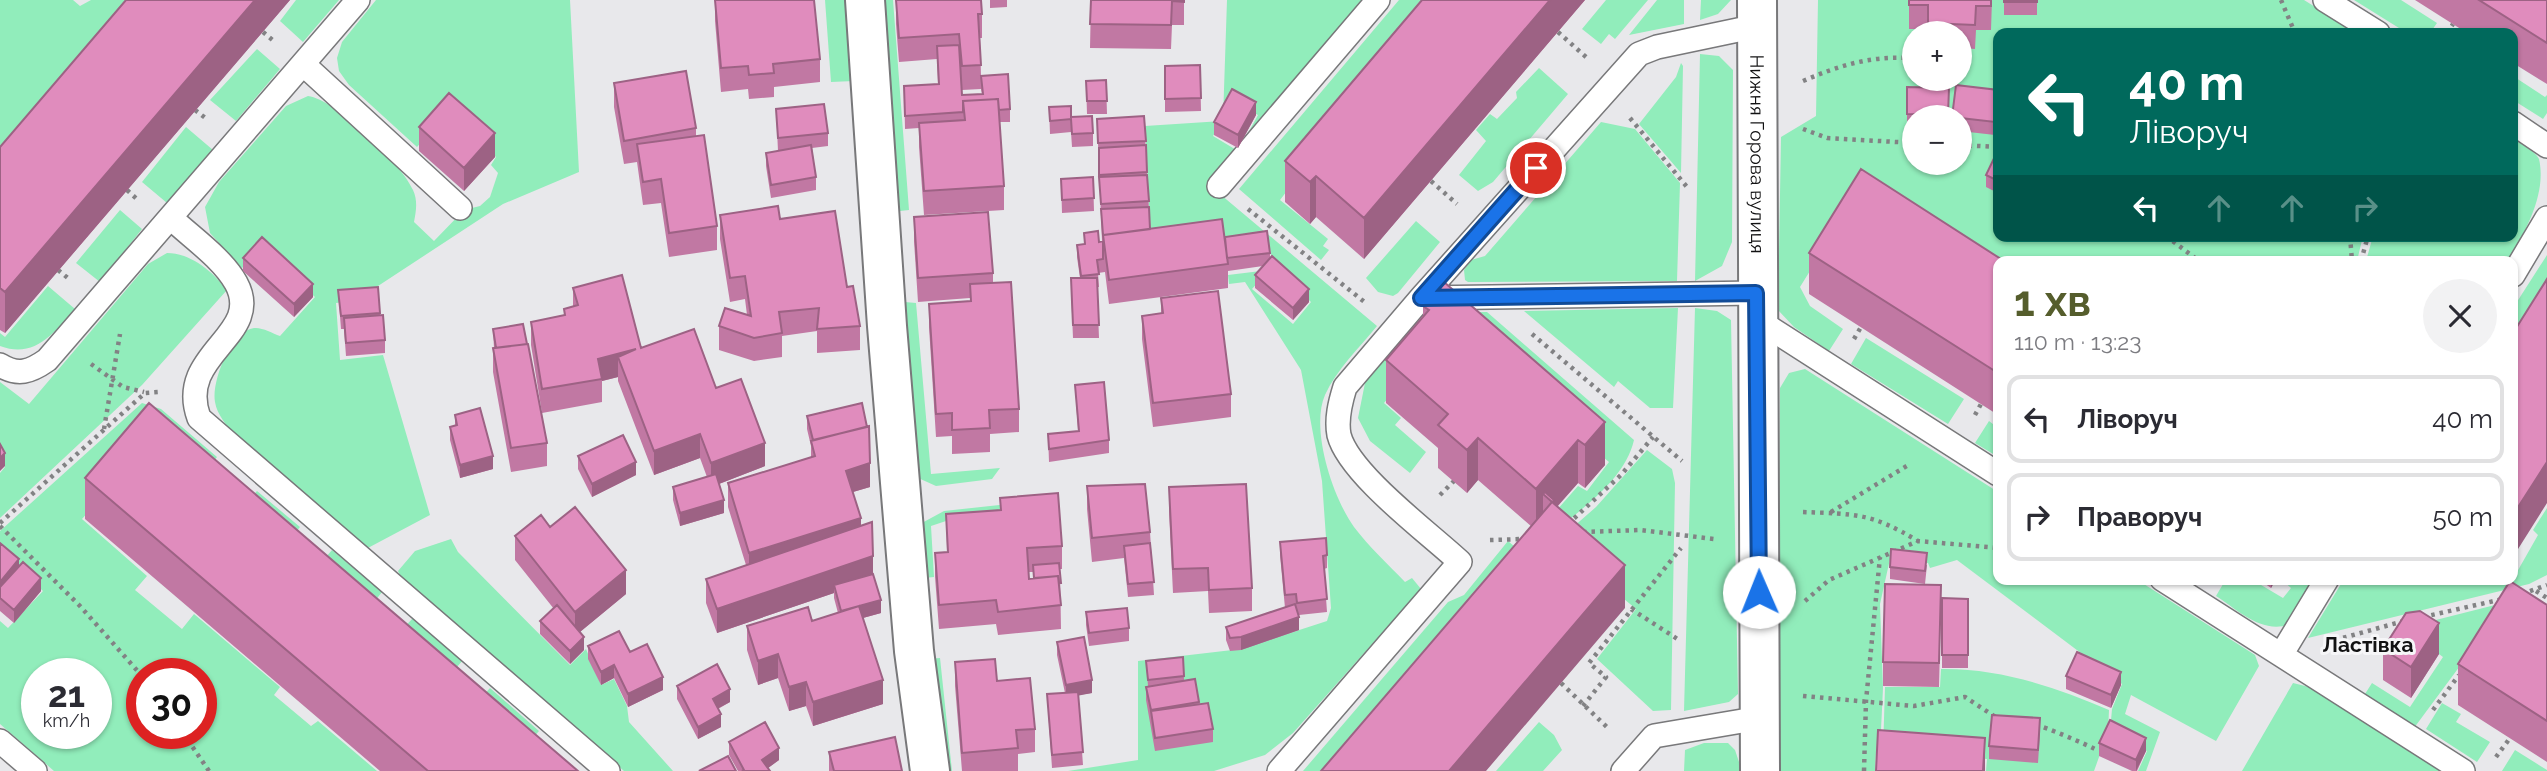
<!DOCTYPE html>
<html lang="uk">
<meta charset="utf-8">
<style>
:root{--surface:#fff;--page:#f2f2f3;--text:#2b2b33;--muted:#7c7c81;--line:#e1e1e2;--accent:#555d2c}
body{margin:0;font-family:Raleway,sans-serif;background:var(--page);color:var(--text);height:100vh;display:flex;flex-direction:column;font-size:26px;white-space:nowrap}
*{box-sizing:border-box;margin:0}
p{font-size:23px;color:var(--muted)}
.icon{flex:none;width:38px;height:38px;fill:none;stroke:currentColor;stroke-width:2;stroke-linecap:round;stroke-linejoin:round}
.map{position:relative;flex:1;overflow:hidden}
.side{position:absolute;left:1993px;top:256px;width:525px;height:329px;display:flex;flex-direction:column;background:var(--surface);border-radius:14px;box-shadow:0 2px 5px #0004}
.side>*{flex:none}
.banner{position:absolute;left:1993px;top:28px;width:525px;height:214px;border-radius:14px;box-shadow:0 2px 5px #0004;background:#00695c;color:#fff;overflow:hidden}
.buttons{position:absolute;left:1902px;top:21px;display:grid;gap:14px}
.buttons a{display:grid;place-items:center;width:70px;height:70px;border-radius:50%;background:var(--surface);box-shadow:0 2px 5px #0004;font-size:35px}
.speed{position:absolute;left:21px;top:658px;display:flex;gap:14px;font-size:35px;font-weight:700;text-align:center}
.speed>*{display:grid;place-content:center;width:91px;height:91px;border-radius:50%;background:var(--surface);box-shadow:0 2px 5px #0004;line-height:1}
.speed small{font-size:18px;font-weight:400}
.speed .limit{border:10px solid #d22;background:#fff;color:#111}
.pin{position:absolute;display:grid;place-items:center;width:60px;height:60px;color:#fff;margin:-30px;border:4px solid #fff;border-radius:50%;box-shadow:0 2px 7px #0007}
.me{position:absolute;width:77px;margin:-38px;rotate:359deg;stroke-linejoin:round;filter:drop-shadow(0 0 5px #0008)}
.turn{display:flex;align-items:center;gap:24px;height:147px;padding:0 21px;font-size:32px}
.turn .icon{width:91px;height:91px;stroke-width:2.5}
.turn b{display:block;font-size:49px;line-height:60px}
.lanes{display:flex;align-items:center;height:66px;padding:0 21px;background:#0003;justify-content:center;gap:35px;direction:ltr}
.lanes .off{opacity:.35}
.round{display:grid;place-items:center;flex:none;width:74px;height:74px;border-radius:37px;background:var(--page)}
.headline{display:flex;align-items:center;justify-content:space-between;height:119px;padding:0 21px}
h1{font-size:42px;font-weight:700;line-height:52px;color:var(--accent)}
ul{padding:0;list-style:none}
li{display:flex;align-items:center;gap:21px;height:88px;margin:0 14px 10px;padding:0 7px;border:4px solid var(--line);border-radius:14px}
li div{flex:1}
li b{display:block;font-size:26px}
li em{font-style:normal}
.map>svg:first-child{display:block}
.green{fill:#91edbb;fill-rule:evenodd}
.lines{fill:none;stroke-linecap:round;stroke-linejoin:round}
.lane-casing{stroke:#78787a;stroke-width:26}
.street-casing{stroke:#78787a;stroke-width:42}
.path{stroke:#828284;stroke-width:4.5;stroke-dasharray:3.5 5;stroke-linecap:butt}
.lane{stroke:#fff;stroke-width:23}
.street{stroke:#fff;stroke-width:38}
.wall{fill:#c178a3;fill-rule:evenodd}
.shaded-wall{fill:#9d6284}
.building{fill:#e08cbd;stroke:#9d6284;stroke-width:2}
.route-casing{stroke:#114b97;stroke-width:18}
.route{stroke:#1a73e8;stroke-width:12}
.labels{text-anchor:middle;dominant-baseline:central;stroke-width:6;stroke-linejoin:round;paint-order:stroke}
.street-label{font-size:19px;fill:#111112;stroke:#f6f6f8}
.neighbourhood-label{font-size:21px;font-weight:bold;fill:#111112;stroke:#f6f6f8}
</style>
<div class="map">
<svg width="2547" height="771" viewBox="0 0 2547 771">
<rect width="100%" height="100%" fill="#e8e8eb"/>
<!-- green -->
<path class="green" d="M0,0H73L80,6L91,0H156L0,183Z
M296,0H339L303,42L280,21Z
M376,0H570L579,172L503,204L378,286L379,298L336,303L340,360L383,355L430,515L366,549L234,436C227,425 217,415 215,402C211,382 231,331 254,328C262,327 272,333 280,336L315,297L262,249L242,268L210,233L205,207L219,182L286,106L308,96C335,99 402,164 413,190C418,201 416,211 414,222L434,241L464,210L480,206L490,197L498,173L491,165L496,157L448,112L417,147L349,85L339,71L337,58L342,42Z
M825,0H847L854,81L831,82Z
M876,0H893L909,210L891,212Z
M1227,0H1366L1249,141L1208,184L1377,326C1360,347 1336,370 1325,395C1310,429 1333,498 1354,527C1369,547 1388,564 1405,582L1412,578L1421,589L1293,733L1265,755L1214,771H1068L1138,760V661L1241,649L1327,621L1331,608L1322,481L1301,370L1245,282L1229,284L1228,275L1269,270L1252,289L1293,324L1311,302L1274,268L1269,244L1151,251L1145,126L1222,121L1213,136L1238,151L1258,115L1233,101L1223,119Z
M1399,0H1433L1280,200L1328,239L1323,246L1329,250L1321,260L1239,189Z
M1606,0H1648L1615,39L1609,34L1601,44L1582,29Z
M1657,0H1684V24L1629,35Z
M1701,0H1731L1718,14L1700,20Z
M1818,0H2304L2357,33H1998V236H2363L2357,261H1998L1854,200L1800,287L1810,306L1843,329L1829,351L1794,327L1778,310L1781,137L1816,116ZM1914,33H1960V79H1914ZM1914,117H1960V163H1914Z
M2354,0H2401L2437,23L2430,33H2407Z
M257,49L280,69L236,121L210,100Z
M1700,54L1719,56L1733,70L1732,242L1722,266L1695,281Z
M1681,63L1683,66L1681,173L1639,124L1676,77Z
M1539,68L1568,94L1493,182L1478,191L1459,175L1486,141L1476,130L1490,114L1497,119L1517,98L1516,92Z
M2513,76L2545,97L2547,95V113L2543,119L2513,100Z
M1601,122L1635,129L1680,183L1677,281L1468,282L1465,280L1464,270L1471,260L1485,256Z
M186,127L213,150L167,203L142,182Z
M2513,139C2521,144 2535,151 2539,159C2547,194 2525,232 2508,261H2366L2373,236H2513Z
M120,210L142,229L100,282L76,263Z
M1416,221L1440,242L1398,293L1393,296L1378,292L1366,278Z
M167,253C191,253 213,272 227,290L142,385L0,518V473L5,467L0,455V382L29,404L148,264Z
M2547,255V300L2530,338L2513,328V308Z
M48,286L75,309C54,333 35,359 0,346V333L5,337Z
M905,302L916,303L931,474L1000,468L992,479L936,486L916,477Z
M1678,308L1673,408H1650L1618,381L1614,387L1524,311Z
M1695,308L1717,311L1731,320L1738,694L1729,702L1684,711Z
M1487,312L1634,440C1625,479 1584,507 1554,532L1542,527L1578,486L1587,491L1609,462L1567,427L1426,354L1384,403L1401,418L1395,425L1426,452L1410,473L1370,441L1358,418L1365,383L1416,323L1435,313Z
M1866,338L1964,399L1948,424L1851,364Z
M1805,369L1998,492V579H2136L2255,655L2259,666L2216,741L2131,695L2125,714L2160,732L2146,771H2138L2147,751L2110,732L2112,709L2122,684L1957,560L1930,568L1928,563L1890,559L1880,604L1883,688L1880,751L1876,752L1875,771H1778L1780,388L1789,373Z
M142,403L161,409L217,457L204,474L158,434L82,519L147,576L135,590L182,629L194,614L280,687L274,695L311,726L318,721L377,771H54L0,724V621L8,628L43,591L0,552V531ZM37,674H96V733H37ZM142,674H201V733H142Z
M1989,421L1998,428V457L1975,443Z
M1647,450L1672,469L1675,483L1671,710L1653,711L1597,659L1636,609L1556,542L1596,507Z
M257,491L300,527L284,546L240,509Z
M1054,499L1056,511L949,520L931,526L934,577L924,578L920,524L944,511Z
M2547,508V575L2529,584L2308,638L2344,579H2503L2508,582L2513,579L2538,535L2533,530Z
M451,539L458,552L570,665L586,649L601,685L614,679L627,706L629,722L673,771H624L402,580L398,571L415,551Z
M1508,541L1530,560L1349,771H1303L1448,602L1464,595Z
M332,550L382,592L363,616L314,571Z
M2226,579H2251L2283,598L2291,588L2281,579H2316L2288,625C2260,633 2238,610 2216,596Z
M2495,605L2494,620L2414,728L2365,694L2372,683L2410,707L2443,657L2420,640V624Z
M413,618L463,660L445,681L395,637Z
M940,658L952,771H946L928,659Z
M1941,669C1999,668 2056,687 2109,710L2108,732L2094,771H1986L1987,759L1883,751L1885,687H1940Z
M2293,683L2309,687L2441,771H2242Z
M490,688L539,731L518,755L469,711Z
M2442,703L2461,714L2456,722L2490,742L2477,762L2426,729Z
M1539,722L1554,735L1562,750L1543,771H1496Z
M1704,743H1728L1735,750L1742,771H1684L1685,750Z
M2515,750L2547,770V771H2502Z"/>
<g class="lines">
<!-- lane casing -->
<g class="lane-casing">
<path id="lane" d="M2325,0L2378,33
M303,64L460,208
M2513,123L2547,146
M1219,186L1378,0
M171,218C191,237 222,258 236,283C265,336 175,353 199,418L608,771
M2513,275L2547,218
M1421,298L1639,54L1657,47L1757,26
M1756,319L1998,474
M0,365C18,376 30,372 47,360L358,0
M2162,579L2463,771
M2281,655L2327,579
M0,741L35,771
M1279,771L1460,562C1429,533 1349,474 1339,435C1336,419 1340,403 1345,387L1421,298L1756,293
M1623,771L1654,736L1760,718"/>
</g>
<!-- street casing -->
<g class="street-casing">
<g id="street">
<path d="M865,0L887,326L914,651L930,771"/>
<path id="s1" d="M1757,0L1760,771"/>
</g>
</g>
<!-- path -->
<path class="path" d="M2281,0L2295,33
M263,32L275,42
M1558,32L1586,57
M2447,33L2453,24
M1803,81C1838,66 1869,56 1907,58
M195,110L208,120
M1630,118L1687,187
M1803,129L1827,138L1914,143
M1960,145L1998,147
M1431,181L1457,204
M127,190L138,200
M1248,209L1367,304
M2166,236L2199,261
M2350,236L2352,261
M2361,261L2368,236
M58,270L69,279
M1532,334L1682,461
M1854,339L1861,327
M91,364L123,387L144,392
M1975,415L1981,404
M104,429L120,334
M1440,495L1454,481
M1803,512C1856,514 1871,513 1918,541
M1831,512L1910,464
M0,523L145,393L159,392
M1568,524L1621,475L1653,437
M0,526L80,606L142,676
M1583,532L1640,530L1714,539
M1490,540L1523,539
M2536,591L2547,598
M2522,594L2547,585
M1805,601L1829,580L1918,541L1998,548
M1631,609L1679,640
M2423,617L2503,599
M2335,640L2404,621
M1561,683L1610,730
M1803,696L1914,706L1965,697L1997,718
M1583,706L1606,677L1589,663L1681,548
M2433,710L2459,675
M2036,725C2041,725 2090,746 2097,750
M183,733L209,771
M2496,757L2510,738
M1864,771L1866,701L1880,557"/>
<!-- lane -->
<use href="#lane" class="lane"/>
<!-- street -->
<use href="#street" class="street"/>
</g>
<!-- wall -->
<path class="wall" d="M126,0H290L5,333L0,330V147Z
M715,0L820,59V82L774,87V97L749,99L748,89L721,92L715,21Z
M896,0L982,14V38H980L981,76L1010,109V122H999L1004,186V210L924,215L919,147V128L905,129L904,86L938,84L937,59L899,62L896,24ZM981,89L982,94L962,95V90Z
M990,0H1007V7L990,8Z
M1091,0H1184V25H1172L1171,49L1090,48Z
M1422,0H1585L1364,259L1316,217L1310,224L1285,202V161Z
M1909,0H1992L1991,30H1976L1975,49L1960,48V33H1928V29H1909Z
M2004,0H2037V15H2004Z
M2415,0H2547V84L2513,63V33H2467Z
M1200,65L1201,111L1165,112V66Z
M1106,80L1107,114H1087L1086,81Z
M614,83L696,128V136L717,226V250L669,257L661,203L643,205L637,162L624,164L614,107Z
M1907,87L1949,88V117H1914V127H1907Z
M1998,90V110L1995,135L1960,131V117Z
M1049,107L1071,117L1093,133V146L1072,147L1071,132L1050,134Z
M776,109L828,133V146L812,148L816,177V190L771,198L766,166V153L778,151Z
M1256,115L1238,148L1214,135V122Z
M1144,116L1150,229L1225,237L1270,253V259L1309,302L1293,320L1255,288V275L1263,266L1228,271V288L1109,304L1105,272L1098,273L1099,287H1097L1099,338H1073L1071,291L1080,278L1077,257V245L1084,244V233L1099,242L1102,241L1097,119Z
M419,127L495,157L464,191L419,151Z
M1998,150V193L1986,187V175Z
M1093,177L1094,211L1062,213L1061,179Z
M720,215L780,219L847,287L860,326V350L817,353V331L782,336V357L754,361L719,350V326L747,315L745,299L730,302L720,239Z
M914,217L993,273V283L1019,409V432L990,434V452L952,454V436L936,437L929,327V304L970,301V298L918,302L914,241Z
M1809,253L1998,261V415L1809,294Z
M243,258L313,297L294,317L243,271Z
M1444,282L1605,465L1585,488L1578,483L1557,507L1625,608L1478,480L1467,493L1438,468V448L1386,403V360L1423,317V306Z
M378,287L380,315L385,340V353L346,356L344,329H341L338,290Z
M573,288L641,348L716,388L765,466L719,484L724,513L680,526L673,500V487L707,477L700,458L654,475L618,381V377L602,381V402L542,413L531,345V322L564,315V309L573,307Z
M1161,298L1231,394V417L1153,427L1142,339V316L1161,313Z
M493,329L547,443V466L511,472L493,372V348H494Z
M1075,385L1109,440V453L1049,462L1048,434L1078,431Z
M455,415L493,469L460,478L450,440V427L455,426Z
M807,416L870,487L853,492L873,574L881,613L863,618L883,704L813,726L806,706L789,711L778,678L758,685L747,650V626L812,621L838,613L834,598V593L717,633L706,603V579L746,565L728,507V483L811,457V446L807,429Z
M578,456L636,475L592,497L578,469Z
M85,478L578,771H380L85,519Z
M1087,486L1150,532L1154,595L1128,597L1124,558L1092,562L1087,509Z
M1169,487L1252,588V611L1209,613L1208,591L1173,593L1169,511Z
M1000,498L1062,546V569H1060L1061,629L998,635L996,624L939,629L935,577V553L947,552L946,514L1000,510ZM1029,572H1033V579H1029Z
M550,527L626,594L580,632L584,650L570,664L540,634V621L554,609L515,560V536Z
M1280,542L1327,555V568L1324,569L1327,612L1299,615V630L1241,650L1230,651L1226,640V627L1285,608L1280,555Z
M0,543L41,591L14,623L0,611Z
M1927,565L1925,584L1890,579V567Z
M2258,579H2276L2271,588Z
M1942,598L1968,599V668H1942Z
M2547,605V762L2458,705V664Z
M1941,609L1939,687L1883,686V662Z
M1086,612L1129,628V641L1089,646L1086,625Z
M1057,642L1092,693L1078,695L1083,765L1052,768L1047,694L1065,693L1057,655Z
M588,646L630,652L663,690L628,707L614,678L601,685L588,659Z
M2383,649L2439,654L2411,698L2383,680Z
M1183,657L1184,680L1199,702L1213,729V742L1155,751L1146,700V687L1148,686L1146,661Z
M955,662L997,681L1035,729V752L1018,754V771H962L955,686Z
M2066,676L2121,685L2111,708L2066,689Z
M677,686L730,702L718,709L721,727L698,739L677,699Z
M2040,731L2038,763L1989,759V746Z
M729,742L779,760L768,768L770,771H738L729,755Z
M2099,743L2146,751L2137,771H2132L2099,756Z
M829,752L902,771H829Z"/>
<!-- shaded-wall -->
<path class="shaded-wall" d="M255,0H290L5,333V292Z
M1550,0H1585L1364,259V218Z
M1998,97V110L1995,135V122Z
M1256,102V115L1238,148V135Z
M495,133V157L464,191V168Z
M1316,176V217L1310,224V182Z
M313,284V297L294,317V304Z
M1309,289V302L1293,320V308Z
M636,349L618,357V377L602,381L598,359Z
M1605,422V465L1585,488V445Z
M700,434V458L654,475V451Z
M1478,438V480L1467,493V450Z
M1578,440V483L1554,510L1552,502L1543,494V524L1536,531V489Z
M765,443V466L711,487V463Z
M5,453V466L0,471V458Z
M493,456V469L460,478V465Z
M636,462V475L592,497V484Z
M2547,462V503L2513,557V515Z
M870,463V487L846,494V471Z
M724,500V513L680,526V513Z
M861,518V542L749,576V553Z
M873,556V579L834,585V593L717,633V609Z
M19,559V572L0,595V582Z
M1625,565V608L1486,771H1449Z
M626,570V594L575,636V612Z
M41,578V591L14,623V610Z
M2271,579H2276L2271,588Z
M881,600V613L841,624V611Z
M1299,617V630L1241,650V637Z
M2439,623V654L2411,698V667Z
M584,637V650L570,664V651Z
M778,654V678L758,685V661Z
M614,665V678L601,685V672Z
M2121,672V685L2111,708V695Z
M663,677V690L628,707V694Z
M883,680V704L813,726V702Z
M1092,680V693L1066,698V685Z
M806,682V706L789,711V687Z
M730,689V702L713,711V699Z
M721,714V727L698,739V727Z
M1985,738V771H1983Z
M2146,738V751L2136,771V760Z
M779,748V760L764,771L762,760Z"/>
<!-- building -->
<path class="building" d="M126,0H255L5,292L0,288V147Z
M715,0H814L820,59L773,64L774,73L749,75L748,66L721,68Z
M896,0H981L982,14H978L981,65L962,66L959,34L899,38Z
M1091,0H1184V2L1172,1L1171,25L1090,24Z
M1422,0H1550L1364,218L1316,176L1310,182L1285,161Z
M1909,0H1991V6H1976L1975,25L1928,23V5H1909Z
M2004,0H2037V2H2004Z
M2479,0H2547V43Z
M959,45L962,95L983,94L981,76L1008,74L1010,109L999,110L998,99L963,101V112L905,116L904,86L939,84L937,46Z
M1200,65L1201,98L1165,99V66Z
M686,71L696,128L624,141L614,83Z
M1106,80L1107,101H1087L1086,81Z
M1956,85L1998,90L1995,122L1952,117Z
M1907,87L1949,88L1948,115L1907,114Z
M1232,89L1256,102L1238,135L1214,122Z
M449,93L495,133L464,168L419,127Z
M998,99L1004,186L924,191L919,123L965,120L963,101Z
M824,104L828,133L778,138L776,109Z
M1071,106V117L1092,116L1093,133L1072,134L1071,119L1050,121L1049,107Z
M1144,116L1146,141L1098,143L1097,119Z
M704,135L717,226L669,233L661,179L643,182L637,144Z
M811,145L816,177L771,185L766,153Z
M1146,145L1147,172L1099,175V148Z
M1998,150V181L1986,175Z
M1861,169L2004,261H1998V373L1809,253Z
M1147,175L1149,201L1101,204L1099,177Z
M1093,177L1094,198L1062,200L1061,179Z
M778,206L780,219L835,211L847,287L853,286L860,326L817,329L819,308L779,312L782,333L754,338L719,326L725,308L751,316L745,276L730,278L720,215Z
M1149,207L1150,229L1103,235L1101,209Z
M988,212L993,273L918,278L914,217Z
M1222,219L1228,264L1109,280L1103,235Z
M1098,231L1099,242L1103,241V259L1097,260L1099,274L1081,276L1077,245L1085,244L1084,233Z
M1267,231L1270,253L1227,258L1225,237Z
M262,237L313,284L294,304L243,258Z
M1272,256L1309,289L1293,308L1255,275Z
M622,275L641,348L694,329L716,388L741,379L765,443L711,463L700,434L654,451L618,357L636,349L598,359L602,379L542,389L531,322L565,315L564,309L578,305L573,288Z
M1071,278H1097L1099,325H1073Z
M2547,279V462L2513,515V333Z
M1011,282L1019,409L989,410L990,428L952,430V413L936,414L929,304L971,301L970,284Z
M1444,282L1605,422L1585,445L1578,440L1536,489L1478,438L1467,450L1438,425L1448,414L1386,360L1429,310L1423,306Z
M378,287L380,313L341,316L338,290Z
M1218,291L1231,394L1153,403L1142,316L1163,313L1161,298Z
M383,315L385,340L346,343L344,318Z
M523,324L527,344L496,348L493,329Z
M528,344L547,443L511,448L493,348Z
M1104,382L1109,440L1049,449L1048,434L1079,431L1075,385Z
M149,403L578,771H428L85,478Z
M862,403L867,427L813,440L807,416Z
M480,408L493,456L460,465L450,427L457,425L455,415Z
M869,426L870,463L846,471L861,518L749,553L728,483L815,456L811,441Z
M623,435L636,462L592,484L578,456Z
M0,444L5,453L0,458Z
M716,474L724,500L680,513L673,487Z
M1145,484L1150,532L1092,538L1087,486Z
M1246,484L1252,588L1209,590L1208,568L1173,569L1169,487Z
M1545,492L1554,500L1552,502L1543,494Z
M1058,493L1062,546L1027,548L1029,579L1058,576L1061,605L998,612L996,600L939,605L935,553L948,552L946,514L1001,510L1000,498Z
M1552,502L1625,565L1449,771H1321Z
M575,507L626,570L575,612L515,536L541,515L550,527Z
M872,522L873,556L717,609L706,579Z
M1326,538L1327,555L1323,556L1327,599L1297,603L1296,594L1285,595L1280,542Z
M0,543L19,559L0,582Z
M1150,543L1154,582L1128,584L1124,546Z
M1891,549L1927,553L1925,571L1890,567Z
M23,562L41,578L14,610L0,598V587Z
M1059,563L1061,583H1059L1058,576L1034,578L1033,565Z
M873,574L881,600L841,611L834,585Z
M2510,581L2547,605V721L2458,664Z
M1885,584L1941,585L1939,663L1883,662Z
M1942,598L1968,599V655H1942Z
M1295,604L1299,617L1241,637L1230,638L1226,627Z
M557,605L584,637L570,651L540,621Z
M859,606L883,680L813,702L806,682L789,687L778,654L758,661L747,626L808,607L812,621Z
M1127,608L1129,628L1089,633L1086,612Z
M2420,611L2439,623L2411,667L2383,649L2406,613Z
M619,631L630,652L647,644L663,677L628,694L614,665L601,672L588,646Z
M1084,637L1092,680L1066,685L1057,642Z
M2077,652L2121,672L2111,695L2066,676Z
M1183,657L1184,676L1148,680L1146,661Z
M995,659L997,681L1030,678L1035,729L1016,730L1018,748L962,753L955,662Z
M717,664L730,689L713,699L721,714L698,727L677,686Z
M1195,679L1199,702L1151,710L1146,687Z
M1078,692L1083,752L1052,755L1047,694Z
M1208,703L1213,729L1155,738L1151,711Z
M1992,715L2040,718L2038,750L1989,746Z
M2110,720L2146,738L2136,760L2099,743Z
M765,722L779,748L762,760L770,771H742L744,770L729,742Z
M1878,730L1985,738L1983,771H1876Z
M895,737L902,771H834L829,752Z
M728,756L736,771H699Z"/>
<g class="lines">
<!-- route casing -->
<g class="route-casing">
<path id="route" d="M1536,168L1421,298L1756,293L1759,592"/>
</g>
<!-- route -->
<use href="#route" class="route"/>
</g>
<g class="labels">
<!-- street labels -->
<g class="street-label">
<text stroke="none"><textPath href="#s1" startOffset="154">Нижня Горова вулиця</textPath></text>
</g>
<!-- neighbourhood labels -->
<g class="neighbourhood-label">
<text x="2368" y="644">Ластівка</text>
</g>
</g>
</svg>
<div class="buttons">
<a>+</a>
<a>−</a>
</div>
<div class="speed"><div>21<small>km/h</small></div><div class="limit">30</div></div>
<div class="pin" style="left:1536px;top:168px;background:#d93025"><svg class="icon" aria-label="arrive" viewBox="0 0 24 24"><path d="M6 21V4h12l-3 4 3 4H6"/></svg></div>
<svg class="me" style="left:1759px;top:592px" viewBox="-20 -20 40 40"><circle r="19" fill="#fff"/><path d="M0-13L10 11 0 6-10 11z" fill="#1a73e8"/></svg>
<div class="banner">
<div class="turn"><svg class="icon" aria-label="left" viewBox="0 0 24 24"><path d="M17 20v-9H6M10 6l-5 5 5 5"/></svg><div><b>40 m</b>Ліворуч</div></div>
<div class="lanes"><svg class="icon" aria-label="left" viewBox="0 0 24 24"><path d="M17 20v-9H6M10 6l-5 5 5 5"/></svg><svg class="icon off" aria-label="ahead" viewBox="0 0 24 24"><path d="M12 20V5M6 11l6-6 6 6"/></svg><svg class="icon off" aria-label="ahead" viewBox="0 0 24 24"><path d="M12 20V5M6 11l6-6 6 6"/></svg><svg class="icon off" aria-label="right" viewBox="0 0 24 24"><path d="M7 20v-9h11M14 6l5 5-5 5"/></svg></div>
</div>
<section class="side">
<div class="headline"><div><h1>1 хв</h1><p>110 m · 13:23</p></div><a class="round"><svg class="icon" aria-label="close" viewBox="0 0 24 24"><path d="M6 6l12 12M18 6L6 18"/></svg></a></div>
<ul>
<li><svg class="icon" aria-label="left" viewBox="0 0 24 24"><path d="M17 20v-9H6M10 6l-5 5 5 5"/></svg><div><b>Ліворуч</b></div><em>40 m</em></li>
<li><svg class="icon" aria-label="right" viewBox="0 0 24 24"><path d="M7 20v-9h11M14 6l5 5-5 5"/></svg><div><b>Праворуч</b></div><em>50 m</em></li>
</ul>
</section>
</div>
